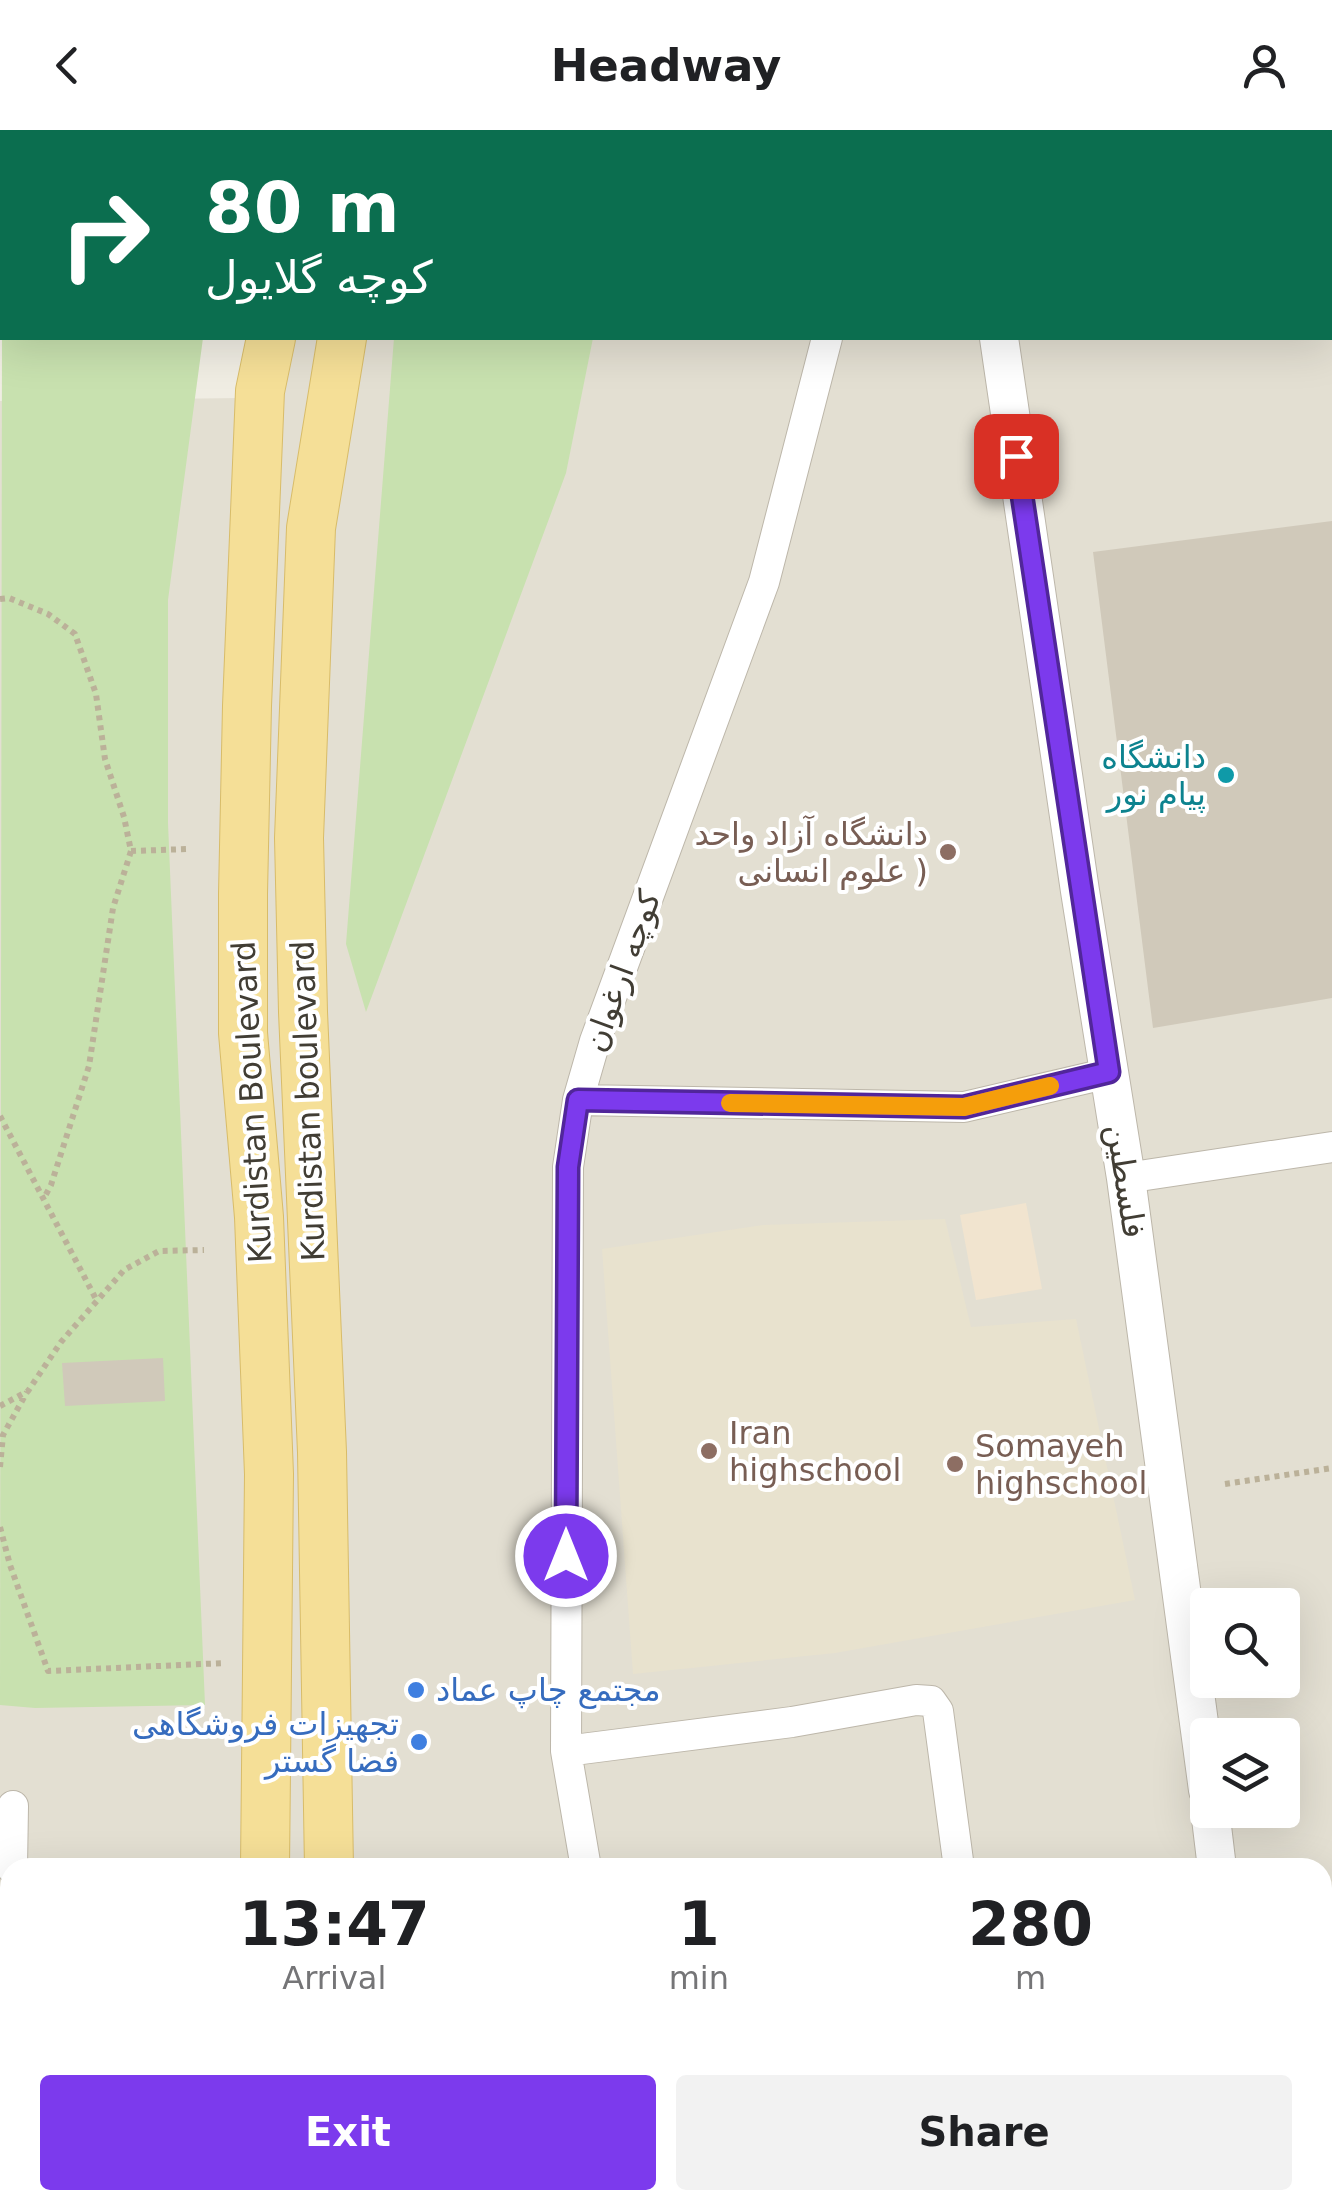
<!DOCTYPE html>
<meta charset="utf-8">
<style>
:root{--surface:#fff;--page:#f2f2f2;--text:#202124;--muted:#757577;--accent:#7c3aed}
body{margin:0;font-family:"DejaVu Sans","Noto Sans Arabic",sans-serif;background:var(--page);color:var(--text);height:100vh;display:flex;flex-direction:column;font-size:38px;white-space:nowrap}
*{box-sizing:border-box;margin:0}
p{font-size:32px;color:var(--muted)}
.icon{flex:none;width:55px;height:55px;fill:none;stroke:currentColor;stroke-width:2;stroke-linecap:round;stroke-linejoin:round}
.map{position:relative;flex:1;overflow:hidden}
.side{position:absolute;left:0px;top:1728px;width:1332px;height:352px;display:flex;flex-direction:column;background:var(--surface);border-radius:30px 30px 0 0;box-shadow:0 10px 40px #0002}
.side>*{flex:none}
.hud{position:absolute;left:0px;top:0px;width:1332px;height:210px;box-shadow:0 10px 40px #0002;background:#0b6e4f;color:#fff;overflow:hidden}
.controls{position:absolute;left:1190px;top:1458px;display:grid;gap:20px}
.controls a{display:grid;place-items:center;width:110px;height:110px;border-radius:10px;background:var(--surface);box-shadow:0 10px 40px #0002;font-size:50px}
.pin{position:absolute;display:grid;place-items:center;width:85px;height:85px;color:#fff;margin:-42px;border-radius:20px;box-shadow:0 5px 15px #0006}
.me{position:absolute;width:110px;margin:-55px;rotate:0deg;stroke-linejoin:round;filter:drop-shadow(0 0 8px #0008)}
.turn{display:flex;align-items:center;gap:35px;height:210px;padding:0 40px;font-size:45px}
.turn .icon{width:130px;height:130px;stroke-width:2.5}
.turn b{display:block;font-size:70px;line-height:85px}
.eta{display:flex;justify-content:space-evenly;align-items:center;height:170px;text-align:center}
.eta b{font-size:60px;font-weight:800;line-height:70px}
.cta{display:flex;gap:20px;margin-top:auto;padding:20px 40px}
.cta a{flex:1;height:115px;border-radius:10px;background:var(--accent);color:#fff;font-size:40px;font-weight:800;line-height:115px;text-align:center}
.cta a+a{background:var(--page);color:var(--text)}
header{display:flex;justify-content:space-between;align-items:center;height:130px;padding:0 40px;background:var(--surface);font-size:45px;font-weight:800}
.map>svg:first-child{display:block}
.residential{fill:#e3dfd2;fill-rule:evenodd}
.commercial{fill:#f1e4cf}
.education{fill:#e8e2ce}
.green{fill:#c8e1af}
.building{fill:#d0c9ba}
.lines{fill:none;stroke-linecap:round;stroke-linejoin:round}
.minor-casing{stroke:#bdb7aa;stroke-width:32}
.tertiary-casing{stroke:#bdb7aa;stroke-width:40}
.secondary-casing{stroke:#ccc196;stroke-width:45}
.primary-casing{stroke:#d8bc69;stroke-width:50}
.path{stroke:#bbb199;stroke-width:6;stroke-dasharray:5 5;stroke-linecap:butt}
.minor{stroke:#fff;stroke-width:30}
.tertiary{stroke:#fff;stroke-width:38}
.secondary{stroke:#f9efc4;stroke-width:42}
.primary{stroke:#f5df97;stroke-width:48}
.route-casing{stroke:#51269a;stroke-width:25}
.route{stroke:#7c3aed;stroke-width:18}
.slow{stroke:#f59e0b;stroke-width:18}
.culture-dot{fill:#0f9aa8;stroke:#fff;stroke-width:4}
.education-dot{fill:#8d6e63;stroke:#fff;stroke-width:4}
.shop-dot{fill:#3f7fe0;stroke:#fff;stroke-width:4}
.labels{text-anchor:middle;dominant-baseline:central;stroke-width:8;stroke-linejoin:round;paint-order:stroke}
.culture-label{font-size:32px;fill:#0d838f;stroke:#fff;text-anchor:end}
.education-label{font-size:32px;fill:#785e54;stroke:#fff;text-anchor:start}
.street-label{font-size:32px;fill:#413d34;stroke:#fff}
.shop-label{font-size:32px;fill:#366cbe;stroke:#fff;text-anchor:start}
</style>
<header><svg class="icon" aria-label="back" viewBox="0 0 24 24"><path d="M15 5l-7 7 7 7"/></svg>Headway<svg class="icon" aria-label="person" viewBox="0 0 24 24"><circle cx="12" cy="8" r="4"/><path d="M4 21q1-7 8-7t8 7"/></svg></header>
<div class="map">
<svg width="1332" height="2079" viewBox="0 0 1332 2079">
<rect width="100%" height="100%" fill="#f0ede3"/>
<!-- residential -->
<path class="residential" d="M317,0H1332V2079H0V271L241,268L259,208H1330V2H317ZM1208,1475H1282V1550H1208ZM1208,1605H1282V1680H1208ZM10,1738H1322V2070H10Z"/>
<!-- commercial -->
<path class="commercial" d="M1026,1073L1042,1159L976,1170L960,1085Z"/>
<!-- education -->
<path class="education" d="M945,1089L971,1197L1076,1189L1135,1470L835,1523L633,1544L602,1119L763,1095Z"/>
<!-- green -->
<path class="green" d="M443,0H634L442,2Z
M2,190V208H203L168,470V693L205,1575L35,1578L0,1575Z
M394,208H593L566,343L366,882L346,814Z"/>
<!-- building -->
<path class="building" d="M1332,391V868L1153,898L1093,422Z
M163,1228L165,1271L65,1276L62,1233Z"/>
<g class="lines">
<!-- minor casing -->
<g class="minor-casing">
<path id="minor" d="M879,2L880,0
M1330,83H1332
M827,208L764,452L595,911L578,970L568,1037L566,1621L792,1592L916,1570L931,1571L938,1581L959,1738
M578,970L964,977L1109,943
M1126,1048L1332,1017
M566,1621L586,1738
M12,1738L13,1676
M1003,2070L1004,2079
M5,2079L10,1830"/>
</g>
<!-- tertiary casing -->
<g class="tertiary-casing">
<path id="tertiary" d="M961,0L962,2
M999,208L1080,761L1126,1048L1208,1660
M1210,1680L1217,1738"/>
</g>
<!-- secondary casing -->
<g class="secondary-casing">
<path id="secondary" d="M1322,1967L1332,1972
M1322,2053L1332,2052
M1239,2070L1241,2079
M1271,2070L1273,2079
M1132,2079L1201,2070"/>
</g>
<!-- primary casing -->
<g class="primary-casing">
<path id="primary" d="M320,2L321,0
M389,2L390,0
M265,1738L269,1344L259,1087L243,903V764L247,576L260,261L271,208
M329,1738L322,1322L303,882L299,708L311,398L342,208
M83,2070L91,2079
M276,2070V2079
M338,2070L339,2079"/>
</g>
<!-- path -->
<path class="path" d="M0,469L9,468L48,484L75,504L96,564L105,629L124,687L131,721L113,778L89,936L51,1055L44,1068
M131,721L189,719
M0,986L97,1171
M0,1276L28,1261L61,1212L124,1140L159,1121L204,1120
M0,1337L3,1305L27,1262
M1225,1354L1332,1338
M0,1397L10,1435L48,1541L225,1533
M644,2070L646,2079"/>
<!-- minor -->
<use href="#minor" class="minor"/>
<!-- tertiary -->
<use href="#tertiary" class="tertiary"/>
<!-- secondary -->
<use href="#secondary" class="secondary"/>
<!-- primary -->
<use href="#primary" class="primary"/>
</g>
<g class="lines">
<!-- route casing -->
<g class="route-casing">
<path id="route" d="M566,1426L568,1037L578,970L964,977L1109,942L1016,326"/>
</g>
<!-- route -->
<use href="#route" class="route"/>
<!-- slow -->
<path class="slow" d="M730,973L964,977L1050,956"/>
</g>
<!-- markers -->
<circle class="culture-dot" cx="1226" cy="645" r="10"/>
<g class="education-dot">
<circle cx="948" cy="722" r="10"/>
<circle cx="709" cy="1321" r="10"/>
<circle cx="955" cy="1334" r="10"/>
</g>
<g class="shop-dot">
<circle cx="416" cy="1560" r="10"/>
<circle cx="419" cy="1612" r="10"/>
</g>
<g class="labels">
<!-- culture labels -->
<g class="culture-label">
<text x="1206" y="627">دانشگاه<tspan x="1206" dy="37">پیام نور</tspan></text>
</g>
<!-- education labels -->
<g class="education-label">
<text x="928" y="704" text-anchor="end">دانشگاه آزاد واحد<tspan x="928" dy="37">علوم انسانی )</tspan></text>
<text x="729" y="1303">Iran<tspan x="729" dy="37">highschool</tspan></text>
<text x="975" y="1316">Somayeh<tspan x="975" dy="37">highschool</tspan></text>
</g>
<!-- street labels -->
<g class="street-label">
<text transform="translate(622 841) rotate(-70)">کوچه ارغوان</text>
<text transform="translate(308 971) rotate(-92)">Kurdistan boulevard</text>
<text transform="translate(252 972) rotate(-93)">Kurdistan Boulevard</text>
<text transform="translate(1126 1051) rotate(81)">فلسطین</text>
</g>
<!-- shop labels -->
<g class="shop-label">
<text x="436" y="1560">مجتمع چاپ عماد</text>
<text x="399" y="1594" text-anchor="end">تجهیزات فروشگاهی<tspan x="399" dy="37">فضا گستر</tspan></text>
</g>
</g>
</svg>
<div class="controls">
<a><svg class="icon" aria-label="search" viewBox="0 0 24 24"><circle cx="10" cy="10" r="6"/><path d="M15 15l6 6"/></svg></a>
<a><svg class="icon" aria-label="layers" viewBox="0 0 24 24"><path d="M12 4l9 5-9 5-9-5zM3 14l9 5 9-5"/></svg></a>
</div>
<div class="pin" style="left:1016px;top:326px;background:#d93025"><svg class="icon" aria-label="arrive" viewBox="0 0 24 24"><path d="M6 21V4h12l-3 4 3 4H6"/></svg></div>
<svg class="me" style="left:566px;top:1426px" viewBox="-20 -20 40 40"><circle r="17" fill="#7c3aed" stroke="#fff" stroke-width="3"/><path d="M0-11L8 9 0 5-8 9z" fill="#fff"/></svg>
<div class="hud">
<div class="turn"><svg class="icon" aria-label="right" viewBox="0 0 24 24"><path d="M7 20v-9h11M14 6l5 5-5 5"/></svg><div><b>80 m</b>کوچه گلایول</div></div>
</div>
<section class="side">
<div class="eta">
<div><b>13:47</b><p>Arrival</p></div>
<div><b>1</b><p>min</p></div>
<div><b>280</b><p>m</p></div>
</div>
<div class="cta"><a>Exit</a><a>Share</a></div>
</section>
</div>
